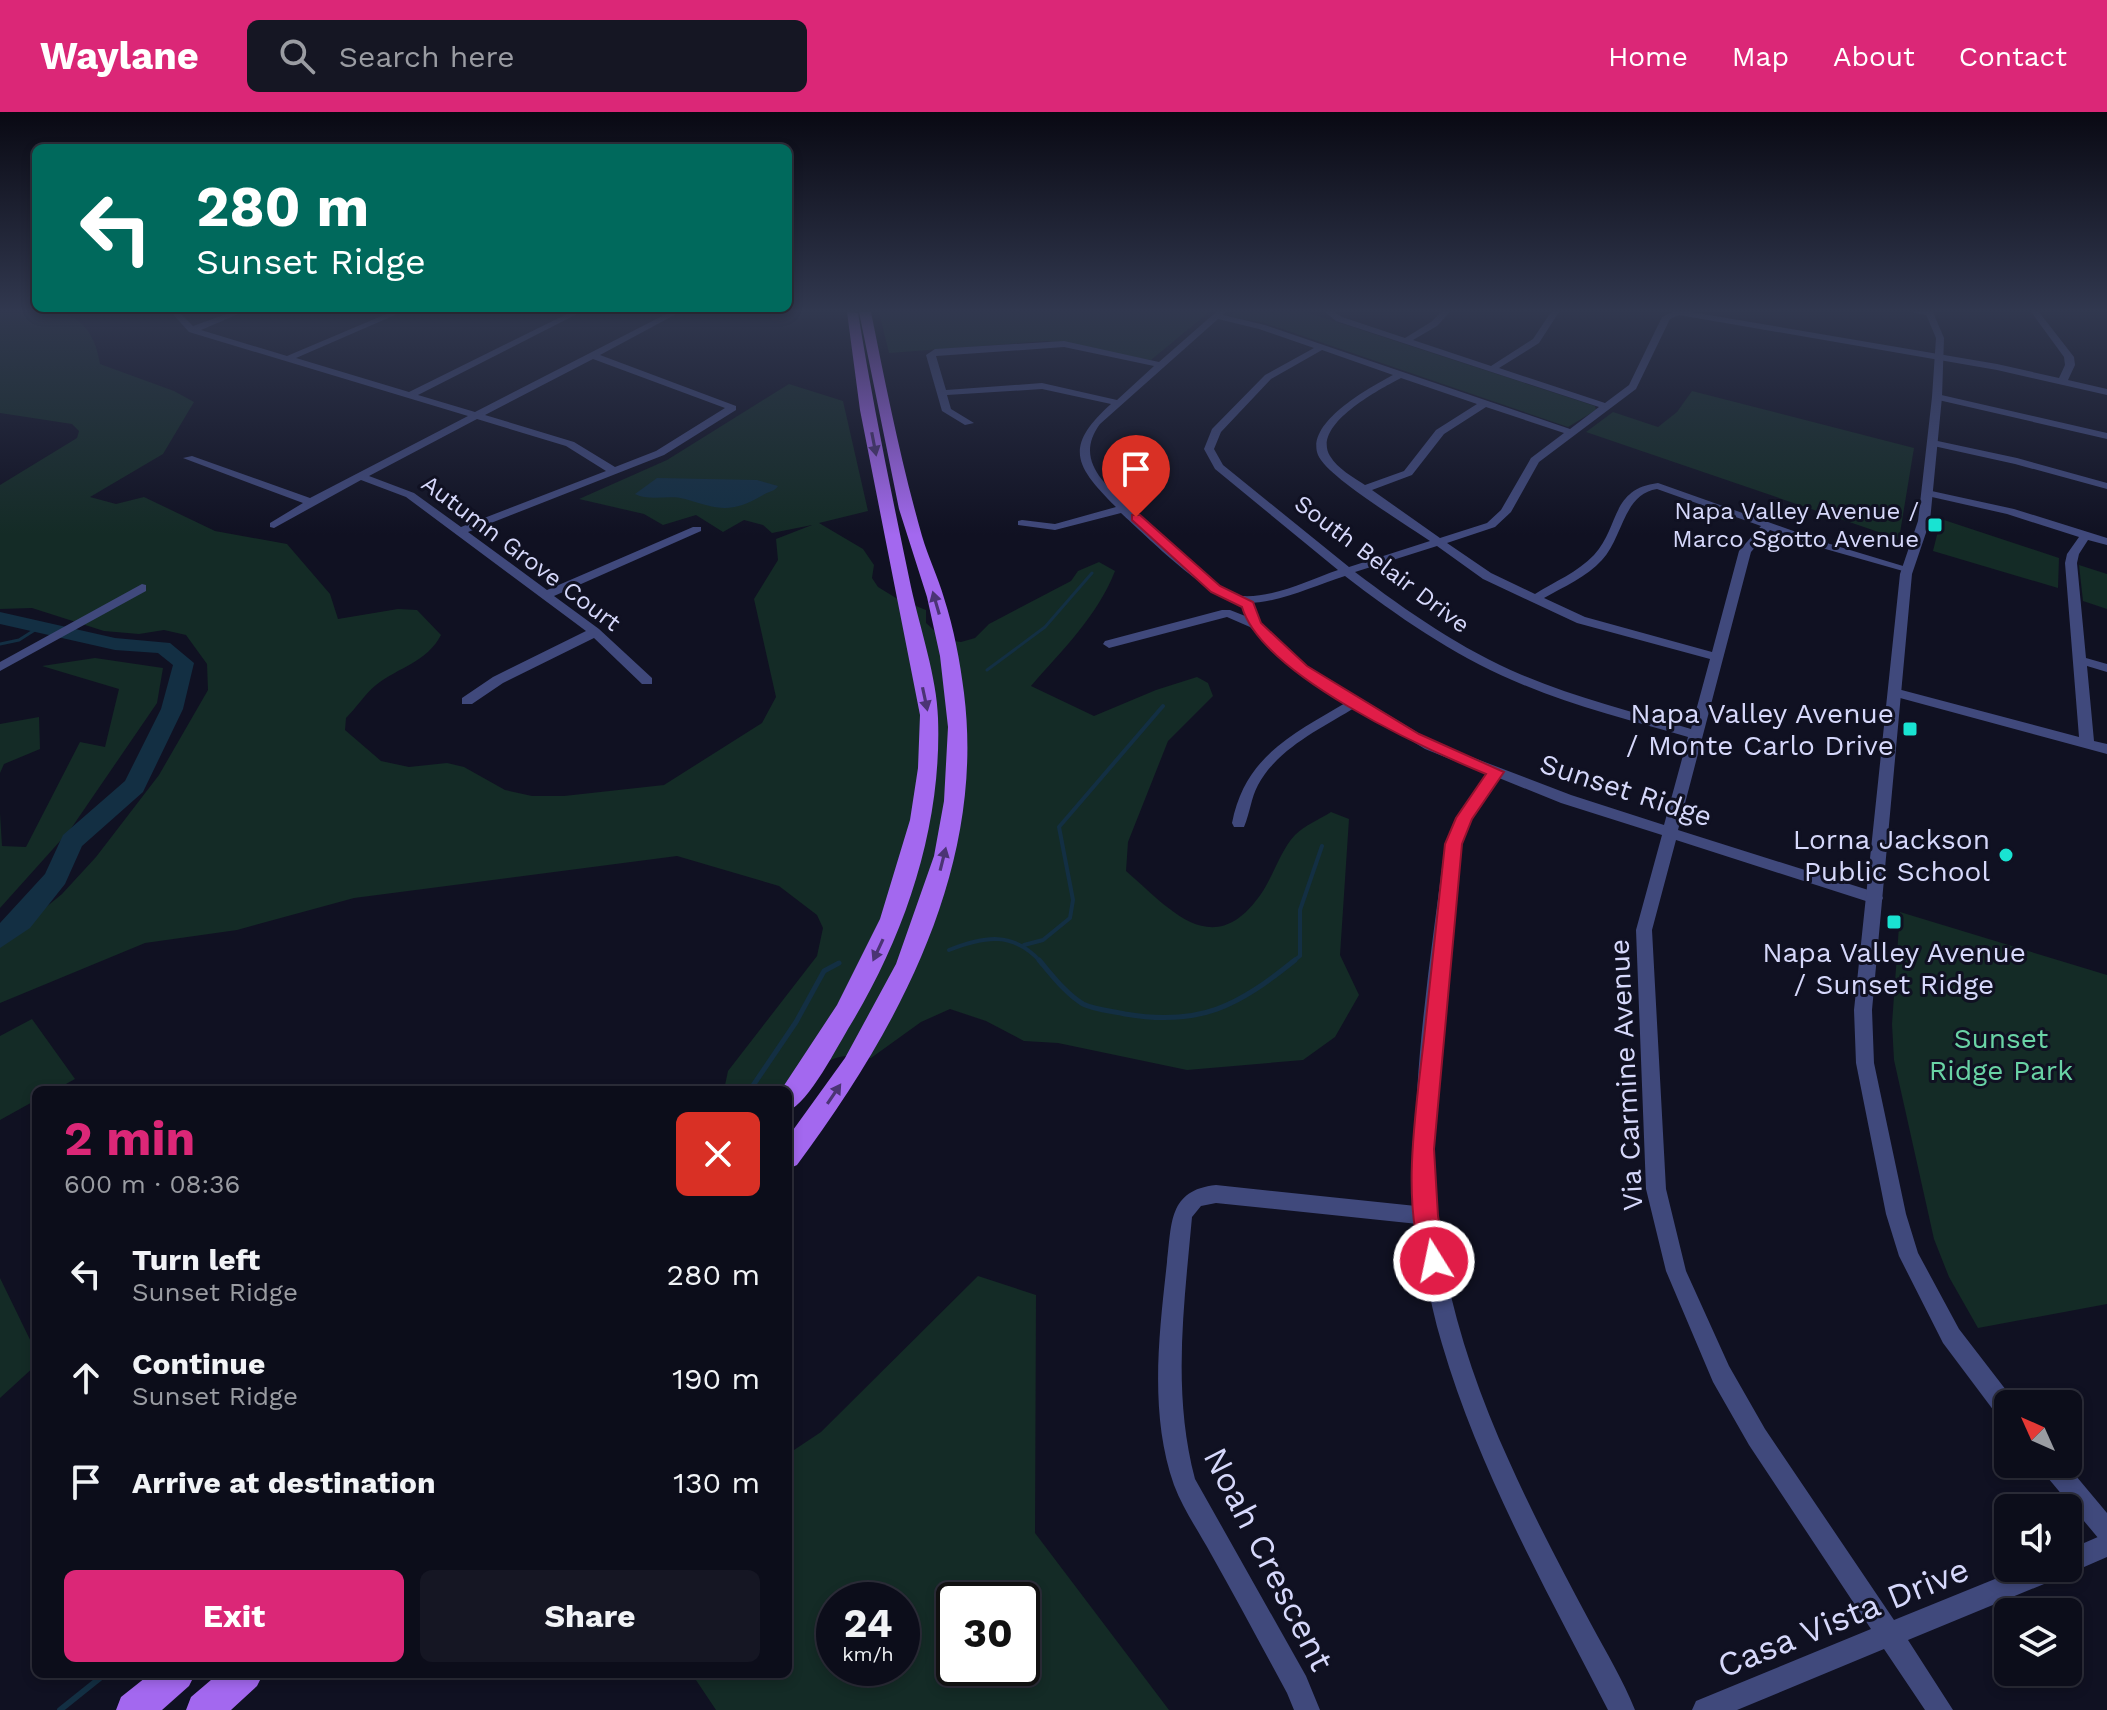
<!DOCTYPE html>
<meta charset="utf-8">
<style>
:root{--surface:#0c0d1a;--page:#151623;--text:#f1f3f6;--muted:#9a9ca2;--line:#2c2d39;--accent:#db2777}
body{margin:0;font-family:"Work Sans",sans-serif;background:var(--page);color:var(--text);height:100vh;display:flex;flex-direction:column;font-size:30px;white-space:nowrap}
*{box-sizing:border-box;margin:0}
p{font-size:26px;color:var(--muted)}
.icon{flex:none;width:44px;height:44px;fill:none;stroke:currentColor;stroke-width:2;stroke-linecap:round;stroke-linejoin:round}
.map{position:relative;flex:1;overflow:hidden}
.side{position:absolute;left:32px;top:974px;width:760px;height:592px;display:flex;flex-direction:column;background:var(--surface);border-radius:12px;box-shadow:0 4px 12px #0003,0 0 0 2px var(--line)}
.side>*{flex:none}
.top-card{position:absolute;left:32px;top:32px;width:760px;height:168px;border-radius:12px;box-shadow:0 4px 12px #0003,0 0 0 2px var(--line);background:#00695c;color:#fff;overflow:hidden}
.needle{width:52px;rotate:315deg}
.controls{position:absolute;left:1994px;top:1278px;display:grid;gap:16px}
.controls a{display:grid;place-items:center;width:88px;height:88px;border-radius:12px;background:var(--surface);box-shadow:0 4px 12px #0003,0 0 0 2px var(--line);font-size:40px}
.speed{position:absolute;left:816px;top:1470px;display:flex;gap:16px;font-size:40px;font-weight:700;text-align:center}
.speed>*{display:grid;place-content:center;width:104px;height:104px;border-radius:50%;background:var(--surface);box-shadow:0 4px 12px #0003,0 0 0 2px var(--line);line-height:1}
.speed small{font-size:20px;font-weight:400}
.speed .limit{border:4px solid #111;border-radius:12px;background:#fff;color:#111}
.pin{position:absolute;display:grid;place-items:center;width:68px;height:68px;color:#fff;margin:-82px -34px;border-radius:50% 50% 50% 0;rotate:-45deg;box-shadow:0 0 8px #0007}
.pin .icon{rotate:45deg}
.me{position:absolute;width:88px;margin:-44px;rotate:350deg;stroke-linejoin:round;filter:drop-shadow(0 0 6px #0008)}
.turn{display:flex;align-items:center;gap:28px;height:168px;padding:0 32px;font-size:36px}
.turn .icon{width:104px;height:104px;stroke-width:2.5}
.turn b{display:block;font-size:56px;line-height:68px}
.round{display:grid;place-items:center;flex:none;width:84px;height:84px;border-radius:12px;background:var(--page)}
.overview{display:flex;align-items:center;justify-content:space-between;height:136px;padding:0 32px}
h1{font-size:48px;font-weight:700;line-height:60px;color:var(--accent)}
.cta{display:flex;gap:16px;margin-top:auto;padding:16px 32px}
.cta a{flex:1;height:92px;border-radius:12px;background:var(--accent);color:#fff;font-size:32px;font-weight:700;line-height:92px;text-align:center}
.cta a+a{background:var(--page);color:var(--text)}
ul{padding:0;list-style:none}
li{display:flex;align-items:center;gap:24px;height:104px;padding:0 32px}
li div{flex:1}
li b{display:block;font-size:30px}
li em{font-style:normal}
header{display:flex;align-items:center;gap:48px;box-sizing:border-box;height:112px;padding:0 40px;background:var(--accent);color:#fff}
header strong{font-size:38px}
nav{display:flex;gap:44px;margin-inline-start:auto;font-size:28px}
.search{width:560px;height:72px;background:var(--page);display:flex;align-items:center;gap:20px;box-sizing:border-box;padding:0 28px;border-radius:12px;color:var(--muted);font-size:30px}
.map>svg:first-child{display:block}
.green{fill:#142b26;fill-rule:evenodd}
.water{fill:#132f43}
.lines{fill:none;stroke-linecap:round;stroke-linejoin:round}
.stream-far3{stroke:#132f43;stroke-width:3}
.stream-far2{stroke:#132f43;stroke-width:4}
.stream-far1{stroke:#132f43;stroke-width:5}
.stream{stroke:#132f43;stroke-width:6}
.river{fill:#132f43;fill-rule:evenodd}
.minor{fill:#40497c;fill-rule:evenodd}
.tertiary{fill:#40497c;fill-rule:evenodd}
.primary{fill:#a368ef;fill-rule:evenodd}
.oneway{fill:#4b3474}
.route{fill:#e11d48;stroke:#92132f;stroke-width:2}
.poi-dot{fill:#19e3d2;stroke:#101122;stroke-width:3}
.labels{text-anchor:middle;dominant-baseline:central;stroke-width:6;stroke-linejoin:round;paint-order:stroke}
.far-poi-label{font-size:24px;fill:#d6d8fb;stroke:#101122;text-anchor:end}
.far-street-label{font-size:24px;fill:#d6d8fb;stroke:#101122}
.poi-label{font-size:28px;fill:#d6d8fb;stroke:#101122;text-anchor:end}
.street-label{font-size:28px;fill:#d6d8fb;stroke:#101122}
.park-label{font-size:28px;fill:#69d3a5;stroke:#101122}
.near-street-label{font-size:34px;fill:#d6d8fb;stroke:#101122}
</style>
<header>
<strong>Waylane</strong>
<div class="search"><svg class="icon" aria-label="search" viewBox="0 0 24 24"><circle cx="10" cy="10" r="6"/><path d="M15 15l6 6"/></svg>Search here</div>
<nav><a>Home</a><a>Map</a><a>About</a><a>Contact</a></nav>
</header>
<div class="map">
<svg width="2107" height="1598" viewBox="0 0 2107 1598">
<rect width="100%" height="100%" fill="#101122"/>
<!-- green -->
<path class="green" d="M54,200C84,203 96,226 100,252L174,279L194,290L163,342L90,385L116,392L144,385L215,419L287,432L330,482L338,507L398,497L417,498L441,523C427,550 399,555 376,573C365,582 356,596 346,606L345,618L381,649L409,655L447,651L464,655L505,678L532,684H564L664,673L762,611L776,585L754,487L778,448L776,427L812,413L772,421L763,413L744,408L723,420L696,403L663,413L644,402L579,387L667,348L789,272L843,289L868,399L819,411L863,437L874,453L872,466L878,475L896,486L926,498V511L945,528L961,530L975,526L989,512L1071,469L1078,459L1099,450L1115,459C1097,505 1062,538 1031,574L1094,604L1156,578L1197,565L1208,571L1213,584L1168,629L1128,730L1126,759C1170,797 1213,851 1261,782C1273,765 1280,739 1295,723C1304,714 1320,707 1331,700L1349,707L1340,843L1359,883L1335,925L1303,948L1187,958L1058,931L1024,929L986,909L950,897L921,910L871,946C826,937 821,958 786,976C772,984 741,978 724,978L728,959L817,844L823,816L817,803L779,774L677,744L354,786L237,818L145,831L0,891V833L62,782L96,745L159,663L208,578L207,552L186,523L164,518L139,522L104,519L32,496L0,497V373L77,326L79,319L72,312L0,301V201Z
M879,200H1209L1151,248L1047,229L889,241Z
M1233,200H1306L1595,294L1596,298L1568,315L1265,211L1229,205Z
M1692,279L1914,336L1899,427L1586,320L1613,300L1658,315L1677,300Z
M1941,407L2059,446L2058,476L1933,439Z
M2079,453L2107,462V497L2083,489Z
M95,546L163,556L157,591L70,718L0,796V701L2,734L26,735L80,630L105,635L119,577L42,554Z
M39,605L40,637L4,652L0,661V612Z
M1900,800L2107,863V1192L1978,1216L1949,1165L1934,1127L1894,948L1892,912Z
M32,907L75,967L55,978H36V988L0,1008V924Z
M978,1164L1036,1183L1035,1421L1169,1598H716L692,1562H788V1342L821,1320ZM834,1488H902V1556H834ZM954,1488H1022V1556H954Z
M0,1166L36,1240V1253L0,1286Z"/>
<!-- water -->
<path class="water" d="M657,366L757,368L778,374C774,380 769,379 763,383C731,402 718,397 685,387C668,382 651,390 635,382Z"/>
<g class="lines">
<!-- stream-far3 -->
<path class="stream-far3" d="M0,532L19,528L41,514
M987,558L1045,515L1092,461"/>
<!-- stream-far2 -->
<path class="stream-far2" d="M1024,833L1043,828L1070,806L1073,788L1059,715L1163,594
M949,838C985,824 1013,819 1041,850
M1292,850L1300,844V798L1322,734"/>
<!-- stream-far1 -->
<path class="stream-far1" d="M1039,848C1052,863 1066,882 1083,892C1095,898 1112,899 1125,902C1200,915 1238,894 1295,848
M750,978L796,910L824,859L839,851"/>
<!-- stream -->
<path class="stream" d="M60,1598L105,1562"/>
<!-- river -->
<path class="river" d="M0,500L115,526L170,531L194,551L183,597L143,680L82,734L65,772L30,816L0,836V811L45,762L63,723L125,669L161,597L173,553L158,541L115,538L0,512Z"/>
<!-- minor -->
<path class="minor" d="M171,200H179L193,214L232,200H243L201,218L287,244L391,200H402L296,246L409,280L571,200H581L418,283L475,300L670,200H680L600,243L736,294V298L664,343L468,420L547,478L693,415H701V419L554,484L599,517L652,566V572H642L594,526L503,571L472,592H462V586L493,565L586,519L406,385L361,368L274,416L270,415V411L303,391L183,346L192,344L310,386L468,304L189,220ZM593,247L725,296L656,339L615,355L574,330L485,303ZM477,307L566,334L606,359L461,415L414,381L369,364Z
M1216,200H1225L1223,203L1265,213L1570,317L1599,295L1336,209L1325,200H1334L1342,205L1405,226L1431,210L1441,200H1450L1437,214L1413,228L1491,254L1533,227L1551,200H1559L1539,231L1499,256L1605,291L1629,273L1662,205L1672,200H1691L1997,252L2059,266L2065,253L2064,245L2031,200H2039L2074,245L2075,253L2068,268L2107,277V283L1997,258L1679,203L1670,207L1636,277L1539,350L1511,400L1495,415L1447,431L1491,461L1535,482C1554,470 1578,460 1594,443C1620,415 1610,377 1658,371L1830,432L1913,457L1903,459L1822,436L1770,418L1751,440L1678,718L1881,782L1883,786L1881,790H1869L1676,728L1652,818L1666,1077L1686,1159L1729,1254L1765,1317L1894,1508L2022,1456H2068V1438L2107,1421V1445L2068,1462L2063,1460L2061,1465L1908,1528L1953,1598H1925L1884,1537L1737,1598H1692L1696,1589L1871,1517L1749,1333L1713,1270L1666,1159L1646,1077L1636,818L1662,723L1561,691L1499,666L1471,707L1461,732C1446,853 1422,978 1436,1100C1446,1187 1473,1270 1509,1349C1534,1405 1562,1458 1591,1512C1606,1540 1623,1568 1635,1598H1608C1547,1479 1480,1361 1442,1232C1430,1193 1424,1153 1418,1112L1216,1091L1201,1094L1192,1105C1184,1194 1172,1280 1195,1367L1306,1564L1320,1598H1294L1287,1581C1262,1535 1237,1488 1211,1442C1199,1420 1183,1397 1174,1373C1149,1302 1159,1223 1167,1150C1172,1112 1168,1078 1216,1073L1416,1094C1410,972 1430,852 1445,732L1457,706L1487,662L1425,637L1356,595C1322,616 1278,636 1258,673C1251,686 1250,701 1244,715H1234L1232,711C1245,644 1293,622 1347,590L1297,560L1250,515L1227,505L1109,536L1103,532L1105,529L1222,498H1230L1258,509L1307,554L1435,631L1571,683L1664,713L1688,625C1629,608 1569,593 1512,568C1452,542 1397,504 1345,464C1313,474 1277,492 1244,491C1213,491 1145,423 1121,401L1055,418L1018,413V409L1022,408L1055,412L1116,395C1075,354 1063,335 1111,292L1042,277L947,283L951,297L974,311L965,313L942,299L926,243L935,237L1064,229L1159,250ZM1218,207L1259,217L1314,236L1265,263L1212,317L1204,337L1215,357L1338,458C1309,468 1274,486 1242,484C1221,483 1150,415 1130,398V394L1126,393C1102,369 1075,346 1100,312ZM1064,235L1154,254L1117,288L1042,271L946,278L936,244ZM1322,238L1393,263C1371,275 1305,310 1318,343C1327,365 1407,413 1430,429L1349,455L1223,353L1214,337L1221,320L1271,267ZM1401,266L1477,292L1436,318L1404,359L1365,373C1353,365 1338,357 1330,344C1311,313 1380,277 1401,266ZM1486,295L1564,321L1531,346L1501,398L1487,411L1440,426L1372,378L1412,363L1444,322ZM1657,377L1761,414L1739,439L1712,540L1585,505L1544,486C1563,475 1587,465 1602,448C1623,426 1623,382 1657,377ZM1437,434L1483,467L1577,511L1710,547L1691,617C1634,600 1576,586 1522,563C1461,537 1408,500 1355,460Z
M1912,200H1933L1934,201L1930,204Z
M1937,282L2107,321V327L1934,287V283Z
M1933,328L2017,346L2107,371V377L2015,352L1929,333V329Z
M1927,378L2014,397L2107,426V433L2088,428L2079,442L2077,451L2086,546L2107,552V560L2087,554L2094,629L2107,632V642L1889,583V577L1894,576L2079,625L2065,451L2067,442L2079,425L2007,402L1923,383V379Z
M142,472L146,473V479L0,559V550Z"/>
<!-- tertiary -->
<path class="tertiary" d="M1925,200H1933L1944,226L1942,285L1930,409L1912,462L1872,898L1874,951L1906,1102L1918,1141L1959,1217L2016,1291L2008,1292V1310L2000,1307L1943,1231L1899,1144L1886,1102L1856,951L1854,898L1900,462L1918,409L1932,285L1936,226Z
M2040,1352H2066L2107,1401V1431L2099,1427L2043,1360Z"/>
<!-- primary -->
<path class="primary" d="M847,200L858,201C873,293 892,384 911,475C920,516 937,566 938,606C942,713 906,821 851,912C838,933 809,991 788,999V978H781L837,893L880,807L910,708L918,656L920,603L860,298Z
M859,200H871C886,275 901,350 922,424C928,445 938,465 944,486C954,517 960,549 964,581C986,756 898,917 797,1053L788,1057V1025L845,946L896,852L934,744L944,689L948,615L940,544L927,485L899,397Z
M150,1562H195L189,1574L162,1598H116L121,1585Z
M218,1562H263L257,1574L231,1598H186L191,1585Z"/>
</g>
<!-- one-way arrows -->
<defs><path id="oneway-solid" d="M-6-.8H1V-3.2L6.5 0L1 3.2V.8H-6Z" transform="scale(2)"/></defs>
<g class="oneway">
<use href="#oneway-solid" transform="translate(874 332) rotate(79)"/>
<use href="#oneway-solid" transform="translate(936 491) rotate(-106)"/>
<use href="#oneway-solid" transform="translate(925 587) rotate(78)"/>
<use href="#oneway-solid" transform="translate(943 747) rotate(-76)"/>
<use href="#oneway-solid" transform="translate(878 838) rotate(115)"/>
<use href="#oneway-solid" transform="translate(834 982) rotate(-56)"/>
</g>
<!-- sky -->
<linearGradient id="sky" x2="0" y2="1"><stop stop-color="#090913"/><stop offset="0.47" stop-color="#31384f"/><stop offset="1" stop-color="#31384f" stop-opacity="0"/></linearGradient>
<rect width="2107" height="423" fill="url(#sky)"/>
<!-- route -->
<path class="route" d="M1132,403H1140L1220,474L1253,490L1261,511L1307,554L1419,622L1504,660L1472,707L1462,732L1434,1037L1438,1104L1446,1149L1443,1157L1434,1160L1426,1157C1399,1095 1417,992 1424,926C1431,861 1438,796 1445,732L1456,706L1486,662C1423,636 1262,563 1242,495L1211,480L1132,408Z"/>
<!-- markers -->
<g class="poi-dot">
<rect x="1927" y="405" width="16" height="16" rx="4"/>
<rect x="1902" y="609" width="16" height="16" rx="4"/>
<circle cx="2006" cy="743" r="8"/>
<rect x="1886" y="802" width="16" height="16" rx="4"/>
</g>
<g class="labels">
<!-- far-poi labels -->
<g class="far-poi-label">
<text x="1919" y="399">Napa Valley Avenue /<tspan x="1919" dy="28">Marco Sgotto Avenue</tspan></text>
</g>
<!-- far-street labels -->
<g class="far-street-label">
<text transform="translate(521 441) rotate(37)">Autumn Grove Court</text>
<text transform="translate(1382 452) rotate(37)">South Belair Drive</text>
</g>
<!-- poi labels -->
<g class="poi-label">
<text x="1894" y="601">Napa Valley Avenue<tspan x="1894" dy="32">/ Monte Carlo Drive</tspan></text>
<text x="1990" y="727">Lorna Jackson<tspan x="1990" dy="32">Public School</tspan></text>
<text x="1894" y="840" text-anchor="middle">Napa Valley Avenue<tspan x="1894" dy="32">/ Sunset Ridge</tspan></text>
</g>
<!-- street labels -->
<g class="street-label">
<text transform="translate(1626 678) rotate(18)">Sunset Ridge</text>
<text transform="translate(1626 963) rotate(-93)">Via Carmine Avenue</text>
</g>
<!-- park labels -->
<g class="park-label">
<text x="2001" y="926">Sunset<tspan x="2001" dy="32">Ridge Park</tspan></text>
</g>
<!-- near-street labels -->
<g class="near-street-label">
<text transform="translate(1269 1447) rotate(63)">Noah Crescent</text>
<text transform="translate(1843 1505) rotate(-22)">Casa Vista Drive</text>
</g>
</g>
</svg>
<div class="controls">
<a><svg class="needle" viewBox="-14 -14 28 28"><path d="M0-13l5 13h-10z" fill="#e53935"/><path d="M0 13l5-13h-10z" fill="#9a9ca2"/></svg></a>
<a><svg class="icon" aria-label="sound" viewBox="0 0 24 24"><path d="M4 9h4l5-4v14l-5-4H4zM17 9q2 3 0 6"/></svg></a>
<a><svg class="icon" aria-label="layers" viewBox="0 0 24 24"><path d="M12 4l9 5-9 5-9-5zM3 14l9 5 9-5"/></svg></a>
</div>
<div class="speed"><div>24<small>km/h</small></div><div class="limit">30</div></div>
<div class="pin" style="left:1136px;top:405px;background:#d93025"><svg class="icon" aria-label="arrive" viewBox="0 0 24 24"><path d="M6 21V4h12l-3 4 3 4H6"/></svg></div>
<svg class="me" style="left:1434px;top:1149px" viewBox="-20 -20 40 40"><circle r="17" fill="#e11d48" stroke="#fff" stroke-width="3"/><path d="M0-11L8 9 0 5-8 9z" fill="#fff"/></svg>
<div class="top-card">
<div class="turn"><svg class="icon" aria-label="left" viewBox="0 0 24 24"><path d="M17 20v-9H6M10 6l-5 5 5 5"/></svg><div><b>280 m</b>Sunset Ridge</div></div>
</div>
<section class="side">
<div class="overview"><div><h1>2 min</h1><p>600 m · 08:36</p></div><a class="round" style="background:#d93025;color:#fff"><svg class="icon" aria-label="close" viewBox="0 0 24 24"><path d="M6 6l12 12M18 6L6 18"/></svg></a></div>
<ul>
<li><svg class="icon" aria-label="left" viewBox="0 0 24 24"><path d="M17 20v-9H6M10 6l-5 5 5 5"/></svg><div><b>Turn left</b><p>Sunset Ridge</p></div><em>280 m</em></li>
<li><svg class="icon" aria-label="ahead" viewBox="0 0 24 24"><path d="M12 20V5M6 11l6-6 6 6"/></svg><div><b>Continue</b><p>Sunset Ridge</p></div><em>190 m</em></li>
<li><svg class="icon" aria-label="arrive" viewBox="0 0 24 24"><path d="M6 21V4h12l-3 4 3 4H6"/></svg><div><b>Arrive at destination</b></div><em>130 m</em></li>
</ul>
<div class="cta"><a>Exit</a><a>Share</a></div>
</section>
</div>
